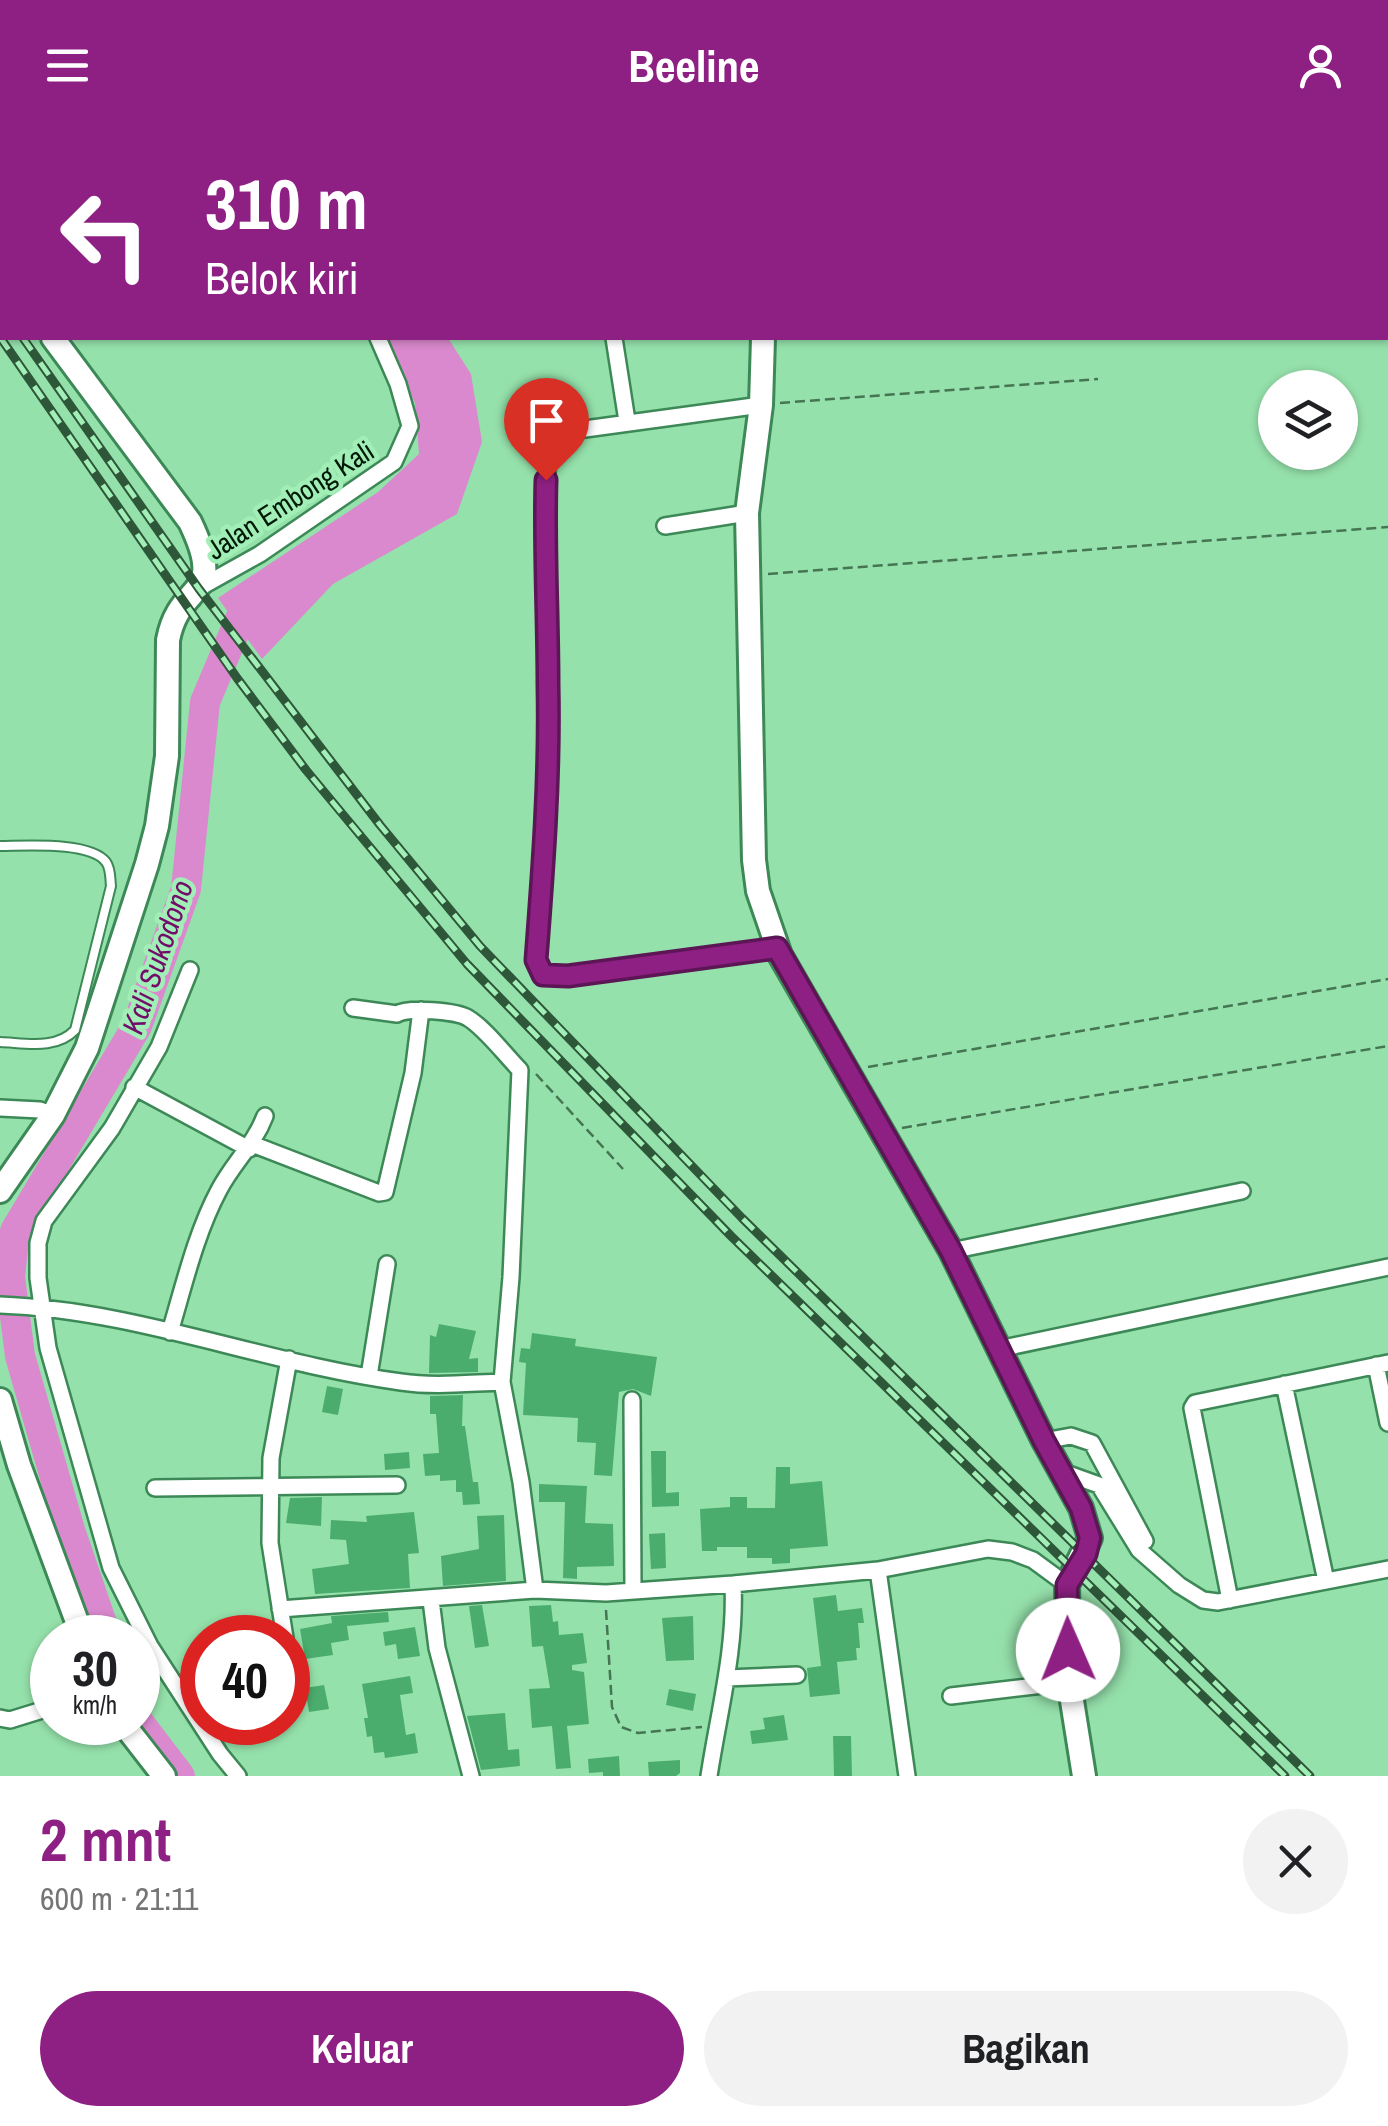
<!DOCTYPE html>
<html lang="id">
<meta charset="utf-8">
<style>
:root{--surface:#fff;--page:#f2f2f2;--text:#202124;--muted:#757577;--accent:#8e2083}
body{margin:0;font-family:"Archivo Narrow",sans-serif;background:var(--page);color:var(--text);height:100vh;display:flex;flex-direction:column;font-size:38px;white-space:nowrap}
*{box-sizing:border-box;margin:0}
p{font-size:32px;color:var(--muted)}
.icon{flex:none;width:55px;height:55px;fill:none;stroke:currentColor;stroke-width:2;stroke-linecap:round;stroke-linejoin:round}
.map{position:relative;height:1646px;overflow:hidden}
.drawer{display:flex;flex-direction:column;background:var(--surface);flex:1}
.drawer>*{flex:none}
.hud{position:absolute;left:0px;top:0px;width:1390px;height:210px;box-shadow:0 2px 8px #0004;background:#8e2083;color:#fff;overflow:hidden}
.controls{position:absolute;left:1258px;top:240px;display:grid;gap:20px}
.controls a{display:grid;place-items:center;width:100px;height:100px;border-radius:50%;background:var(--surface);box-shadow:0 2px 8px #0004;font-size:50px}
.speed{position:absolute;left:30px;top:1485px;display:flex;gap:20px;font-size:50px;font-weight:700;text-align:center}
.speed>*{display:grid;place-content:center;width:130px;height:130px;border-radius:50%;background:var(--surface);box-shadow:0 2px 8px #0004;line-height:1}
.speed small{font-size:25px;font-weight:400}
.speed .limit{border:15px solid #d22;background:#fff;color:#111}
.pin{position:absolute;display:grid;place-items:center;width:85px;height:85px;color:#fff;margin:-102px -42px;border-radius:50% 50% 50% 0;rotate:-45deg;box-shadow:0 0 10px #0007}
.pin .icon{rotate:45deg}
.me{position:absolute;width:110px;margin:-55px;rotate:359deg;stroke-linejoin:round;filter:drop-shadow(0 0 8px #0008)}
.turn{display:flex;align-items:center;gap:35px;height:210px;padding:0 40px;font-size:45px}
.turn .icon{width:130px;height:130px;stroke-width:2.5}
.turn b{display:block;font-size:70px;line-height:85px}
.round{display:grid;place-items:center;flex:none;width:105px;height:105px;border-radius:52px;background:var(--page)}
.summary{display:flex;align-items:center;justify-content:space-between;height:170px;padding:0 40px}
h1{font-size:60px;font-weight:800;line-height:75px;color:var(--accent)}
.cta{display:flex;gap:20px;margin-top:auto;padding:20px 40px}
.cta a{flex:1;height:115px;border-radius:60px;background:var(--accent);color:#fff;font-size:40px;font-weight:800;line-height:115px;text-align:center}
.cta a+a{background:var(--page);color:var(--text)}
header{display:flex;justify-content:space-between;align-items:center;height:130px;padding:0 40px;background:var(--accent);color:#fff;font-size:45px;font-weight:800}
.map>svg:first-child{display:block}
.water{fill:#da89ce}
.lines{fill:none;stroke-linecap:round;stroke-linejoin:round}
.river{stroke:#da89ce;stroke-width:30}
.building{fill:#4bad6d}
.lane-casing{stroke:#3d8857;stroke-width:12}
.street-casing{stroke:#3d8857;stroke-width:20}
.secondary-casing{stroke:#3d8857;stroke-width:28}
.path{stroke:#457552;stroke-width:2.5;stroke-dasharray:10 5;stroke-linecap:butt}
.lane{stroke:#fff;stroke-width:8}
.street{stroke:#fff;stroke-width:15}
.secondary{stroke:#fff;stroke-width:22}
.rail-casing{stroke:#2e5739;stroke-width:9}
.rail{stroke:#a2eeb7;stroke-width:5;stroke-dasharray:15;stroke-linecap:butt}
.route-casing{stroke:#5c1555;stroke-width:25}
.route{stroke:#8e2083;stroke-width:18}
.labels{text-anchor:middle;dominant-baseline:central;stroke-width:9;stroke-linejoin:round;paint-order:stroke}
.street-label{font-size:28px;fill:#001906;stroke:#a2eeb7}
.water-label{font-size:30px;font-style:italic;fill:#710c68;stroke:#a2eeb7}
</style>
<header><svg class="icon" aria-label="menu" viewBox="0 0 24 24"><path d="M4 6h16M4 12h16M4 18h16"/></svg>Beeline<svg class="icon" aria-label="person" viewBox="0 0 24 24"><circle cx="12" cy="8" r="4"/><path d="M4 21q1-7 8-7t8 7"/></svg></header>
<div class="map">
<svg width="1388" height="1646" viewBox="0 0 1388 1646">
<rect width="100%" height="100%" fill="#95e1ab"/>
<!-- water -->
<path class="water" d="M384,208H448L471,244L482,312L457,384L333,454L262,529L218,468L378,362L419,324L415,273Z"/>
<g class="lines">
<!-- river -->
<path class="river" d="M107,1508L70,1400L20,1226L10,1147L15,1101L137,896L186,759L205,572L240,489L267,467
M138,1591L180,1646"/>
</g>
<!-- building -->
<path class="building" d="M439,1194L476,1201L469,1229L478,1228V1242L429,1243L430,1205L436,1207Z
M532,1203L576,1209L575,1216L657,1227L651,1266L633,1259L619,1262L612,1346L594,1345L596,1313L577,1312L578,1288L523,1285L526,1233L519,1232L521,1218L530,1219Z
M327,1256L343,1259L338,1285L322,1282Z
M463,1265L462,1296H465L473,1352H478L480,1374L463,1375L462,1362H456V1350L440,1351V1345L425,1346L423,1324L439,1323L436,1284H430V1266Z
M651,1321H666V1363L679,1362V1376L652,1377Z
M409,1322L410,1338L385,1340L384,1324Z
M776,1337H790V1354L822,1351L828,1416L790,1419V1433L772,1434V1428H747V1417H717V1421H702L700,1379L730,1377V1367H747V1378H775Z
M539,1354L587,1356L585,1393L613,1394L614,1436L577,1437V1449L563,1448L565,1372H539Z
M322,1367L321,1396L286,1393L290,1368Z
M414,1382L419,1423L408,1424L410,1458L315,1464L312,1439L349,1434L346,1410L330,1409L331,1390L367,1392L366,1386Z
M504,1385L506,1451L443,1456L441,1426L479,1419L477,1386Z
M665,1403L666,1438L651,1439L649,1404Z
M836,1465L838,1481L862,1478L864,1493H858L860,1518H856L857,1530L837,1532L840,1564L810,1567L807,1538L821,1536L813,1468Z
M482,1475L489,1516L475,1518L469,1476Z
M551,1475L553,1492L558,1491L559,1505L583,1503L587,1533L572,1535V1540L584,1542L589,1594L567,1596L571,1638L556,1639L552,1596L532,1598L529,1559L550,1558L543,1516L532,1517L529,1476Z
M388,1482L389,1492L347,1496L349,1510L331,1513L333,1525L305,1529L300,1499L332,1493L331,1486Z
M693,1486L694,1530L666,1531L662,1488Z
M415,1497L420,1526L398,1529L396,1514L385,1516L383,1502Z
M410,1546L413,1563L400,1565L406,1605L415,1603L418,1623L385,1628L384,1622L374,1623L372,1606L367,1607L364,1588H368L362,1554Z
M324,1555L329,1579L309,1582L305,1558Z
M669,1559L696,1564L693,1581L666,1575Z
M505,1583L508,1620L519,1619L520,1636L481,1640L467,1586Z
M784,1585L788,1610L752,1614L750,1601L765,1599L763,1588Z
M833,1606H851L852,1646H834Z
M619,1626L620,1646H603V1642L589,1643L588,1629Z
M680,1630V1643L676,1646H649L648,1632Z"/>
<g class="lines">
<!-- lane casing -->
<g class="lane-casing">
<path id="lane" d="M0,716C25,716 90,711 106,732C111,739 110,748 111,756L75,900C56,920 26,913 0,912"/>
</g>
<!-- street casing -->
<g class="street-casing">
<path id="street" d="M583,0V2
M248,2L253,0
M388,2L389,0
M614,208L627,291
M535,263L548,322
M761,275L563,302L548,322L544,404L548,557L546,685L536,830L543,845L568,846L777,818
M665,396L747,383
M201,457L260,424L394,332L410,296L398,254L378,208
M190,840L159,917L112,998L44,1091L38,1113V1148L48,1218L111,1438L150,1516L220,1624L238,1646
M353,878L397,884C408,877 457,881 468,888C485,898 506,926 520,940L511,1147L502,1252L521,1352L535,1460
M134,957L249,1019
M0,978L40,980L53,985
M252,1014L379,1063L385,1062L413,943L421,880
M951,1121L1242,1061
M0,1175C137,1180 266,1234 401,1252C434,1257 469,1253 502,1252
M170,1202C184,1155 196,1103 219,1060C233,1033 254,1015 265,986
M999,1219L1388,1137
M1376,1235L1388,1293
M369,1246L387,1134
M1284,1254L1326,1451
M632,1270L633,1461
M1044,1311L1071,1306L1092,1313L1145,1411
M1060,1341L1099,1355L1139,1420L1179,1455L1203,1470L1218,1472L1388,1439
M155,1358L397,1355
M878,1440L907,1646
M431,1470L437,1518L471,1646
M1230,1470L1192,1278L1195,1273L1388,1233
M280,1479L535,1460L606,1463L733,1454L878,1440L988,1419L1012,1422L1033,1430L1067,1455
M285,1508L270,1413L271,1328L289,1229
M288,1522L293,1556
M726,1548L797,1545
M951,1566L1069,1552
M0,1588L10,1590L52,1577
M709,1646C719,1581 736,1519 733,1454"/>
</g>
<!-- secondary casing -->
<g class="secondary-casing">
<path id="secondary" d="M739,0L740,2
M0,134L2,138
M763,208L761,275L747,383L754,730L758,761L780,825L951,1121L1044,1311L1081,1378L1090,1408L1067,1455L1069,1552L1084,1646
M0,1061L53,985L87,918L147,734L157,696L167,626L168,510C180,448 228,471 190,392L53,208
M0,1270L19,1335L83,1508
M122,1592L164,1646"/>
</g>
<!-- path -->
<path class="path" d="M780,273L1098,249
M768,444L1388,397
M868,937L1388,849
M536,944L623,1039
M902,998L1388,916
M606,1480L612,1577L621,1597L638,1603L702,1597"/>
<!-- lane -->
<use href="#lane" class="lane"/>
<!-- street -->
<use href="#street" class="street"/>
<!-- secondary -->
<use href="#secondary" class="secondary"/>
<!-- rail casing -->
<g class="rail-casing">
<path id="rail" d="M0,175L2,178
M0,207L237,548L306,640L467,834L731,1106L1285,1646
M23,208L199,459L380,695L480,816L742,1088L1310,1646"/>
</g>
<!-- rail -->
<use href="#rail" class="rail"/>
</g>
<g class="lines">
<!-- route casing -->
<g class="route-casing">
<path id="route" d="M546,350C544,418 548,487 548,555C550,647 543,739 536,830L543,845L568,846L777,818L951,1121L1044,1311L1081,1378L1090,1408L1086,1424L1067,1455L1068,1520"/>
</g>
<!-- route -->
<use href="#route" class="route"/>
</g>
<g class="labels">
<!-- street labels -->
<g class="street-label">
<text transform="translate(290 370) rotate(-33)">Jalan Embong Kali</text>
</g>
<!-- water labels -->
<g class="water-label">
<text transform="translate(157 827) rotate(-71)">Kali Sukodono</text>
</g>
</g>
</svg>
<div class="controls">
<a><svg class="icon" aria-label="layers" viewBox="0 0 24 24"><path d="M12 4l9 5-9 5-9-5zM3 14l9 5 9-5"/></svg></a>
</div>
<div class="speed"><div>30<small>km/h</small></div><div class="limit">40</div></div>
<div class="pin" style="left:546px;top:350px;background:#d93025"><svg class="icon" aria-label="arrive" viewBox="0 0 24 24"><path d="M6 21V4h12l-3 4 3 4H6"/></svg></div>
<svg class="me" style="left:1068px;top:1520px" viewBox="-20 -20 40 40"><circle r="19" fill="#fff"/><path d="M0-13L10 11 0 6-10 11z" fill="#8e2083"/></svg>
<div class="hud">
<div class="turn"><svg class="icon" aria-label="left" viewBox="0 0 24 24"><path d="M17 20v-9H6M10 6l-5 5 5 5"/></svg><div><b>310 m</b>Belok kiri</div></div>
</div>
</div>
<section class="drawer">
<div class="summary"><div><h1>2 mnt</h1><p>600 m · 21:11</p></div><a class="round"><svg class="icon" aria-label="close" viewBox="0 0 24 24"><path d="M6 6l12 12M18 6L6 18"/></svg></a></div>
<div class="cta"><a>Keluar</a><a>Bagikan</a></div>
</section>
